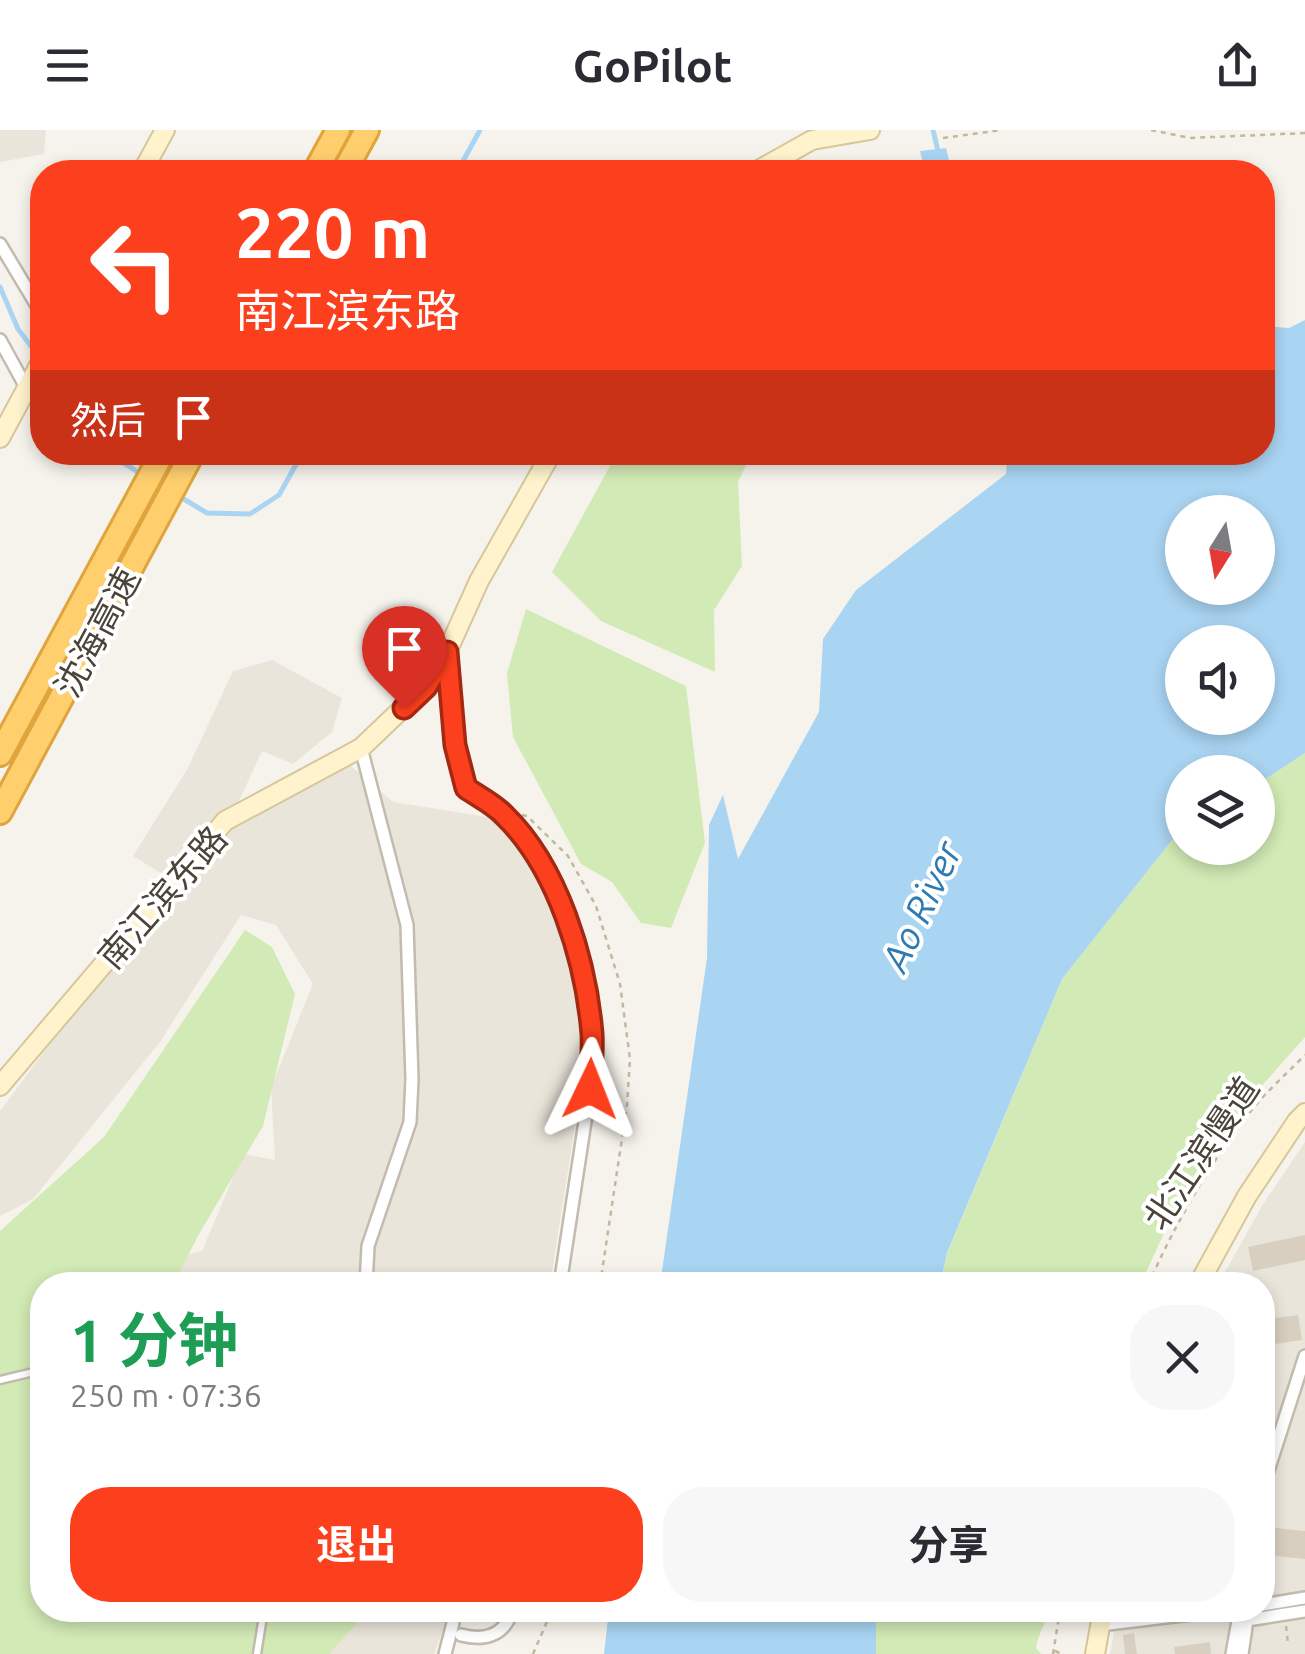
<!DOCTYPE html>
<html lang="zh">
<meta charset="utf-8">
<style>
:root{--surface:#fff;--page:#f7f7f7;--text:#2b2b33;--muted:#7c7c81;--accent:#fc3f1d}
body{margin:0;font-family:Ubuntu,"Noto Sans SC",sans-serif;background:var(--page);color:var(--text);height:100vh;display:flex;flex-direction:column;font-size:38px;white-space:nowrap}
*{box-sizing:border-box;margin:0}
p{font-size:32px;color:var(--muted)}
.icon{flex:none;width:55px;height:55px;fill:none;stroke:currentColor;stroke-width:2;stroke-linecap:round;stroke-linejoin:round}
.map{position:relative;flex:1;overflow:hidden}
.panel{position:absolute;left:30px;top:1142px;width:1245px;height:350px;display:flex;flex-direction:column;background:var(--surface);border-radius:40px;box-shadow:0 5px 15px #0003}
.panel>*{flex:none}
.guide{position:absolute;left:30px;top:30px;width:1245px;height:305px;border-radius:40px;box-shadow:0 5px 15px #0003;background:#fc3f1d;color:#fff;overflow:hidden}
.needle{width:65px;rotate:191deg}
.tools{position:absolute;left:1165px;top:365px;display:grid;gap:20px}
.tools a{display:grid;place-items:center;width:110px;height:110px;border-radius:50%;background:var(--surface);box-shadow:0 5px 15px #0003;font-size:50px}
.pin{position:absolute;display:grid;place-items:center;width:85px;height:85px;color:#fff;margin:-102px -42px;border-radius:50% 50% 50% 0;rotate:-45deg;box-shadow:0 0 10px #0007}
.pin .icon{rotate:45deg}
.me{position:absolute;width:110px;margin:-55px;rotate:2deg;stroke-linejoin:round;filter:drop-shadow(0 0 8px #0008)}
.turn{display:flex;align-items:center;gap:35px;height:210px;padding:0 40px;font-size:45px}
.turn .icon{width:130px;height:130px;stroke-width:2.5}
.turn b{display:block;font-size:70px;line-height:85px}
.then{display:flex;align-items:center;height:95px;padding:0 40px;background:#0003;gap:20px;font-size:38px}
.round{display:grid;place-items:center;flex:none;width:105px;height:105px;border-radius:40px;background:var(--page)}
.summary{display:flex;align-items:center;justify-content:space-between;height:170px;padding:0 40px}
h1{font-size:60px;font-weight:700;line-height:75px;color:#1e9e55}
.button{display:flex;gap:20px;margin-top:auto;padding:20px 40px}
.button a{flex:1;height:115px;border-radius:40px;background:var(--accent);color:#fff;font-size:40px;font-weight:700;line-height:115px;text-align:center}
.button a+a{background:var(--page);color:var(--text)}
header{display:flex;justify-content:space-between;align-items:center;height:130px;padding:0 40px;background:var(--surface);font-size:45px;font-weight:700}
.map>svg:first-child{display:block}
.residential{fill:#eae5da}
.green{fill:#d2eab5}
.water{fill:#a9d4f2;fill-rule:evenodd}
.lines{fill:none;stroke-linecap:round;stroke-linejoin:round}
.stream{stroke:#a9d4f2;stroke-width:5}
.building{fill:#d8cfc1}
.service-casing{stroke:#c2bbae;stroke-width:11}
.minor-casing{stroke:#c2bbae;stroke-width:16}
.secondary-casing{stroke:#d6c79b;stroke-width:22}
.motorway-casing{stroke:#e0a43c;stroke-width:28}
.path{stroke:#c4b79f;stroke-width:2.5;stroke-dasharray:5 5;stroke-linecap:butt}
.service{stroke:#fff;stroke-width:6}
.minor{stroke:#fff;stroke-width:11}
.secondary{stroke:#fff3cd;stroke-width:18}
.motorway{stroke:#ffcf6e;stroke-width:22}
.route-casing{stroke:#a42913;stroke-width:25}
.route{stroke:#fc3f1d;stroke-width:18}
.labels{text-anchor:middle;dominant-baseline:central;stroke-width:8;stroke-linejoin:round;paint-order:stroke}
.street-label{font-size:35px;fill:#4b4439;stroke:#fff}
.water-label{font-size:38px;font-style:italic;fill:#2e7ab2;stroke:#fff}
</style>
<header><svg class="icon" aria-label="menu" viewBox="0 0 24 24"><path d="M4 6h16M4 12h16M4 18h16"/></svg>GoPilot<svg class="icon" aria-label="share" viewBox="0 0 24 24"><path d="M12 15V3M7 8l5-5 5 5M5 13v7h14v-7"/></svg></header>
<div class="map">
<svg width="1305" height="1524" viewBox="0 0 1305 1524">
<rect width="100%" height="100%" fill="#f6f3ec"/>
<!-- residential -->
<path class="residential" d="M0,0H46L44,24L0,32Z
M272,530L342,568L332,602L293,634L262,621L232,686L351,636L393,672L500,689L536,736L571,814L583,944L550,1155H170L172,1128L202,1121L243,1024L275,1030L271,957L313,854L276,795L241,785L160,912L33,1069L0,1086V981L172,750L133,726L188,638L233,541Z
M1305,1012V1524H1110L1118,1480H1262V1155H1218L1263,1074Z
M353,1480H445L446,1492L434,1524H326Z"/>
<!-- green -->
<path class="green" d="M617,323H752L738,352L742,436L714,480L715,542L601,491L552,442Z
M526,479L686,556L705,713L671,798L641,793L612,752L581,734L513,607L507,543Z
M1305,623V907L1221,1002L1167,1097L1140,1155H940L947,1124L1062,849L1172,710L1182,704V718H1258V654Z
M245,800L272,817L295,864L263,996L199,1104L173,1155H42V1480H352L362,1487L329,1524H0V1101L104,1007Z
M876,1480H1048C1046,1495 1038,1503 1036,1518L1041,1524H876Z"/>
<!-- water -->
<path class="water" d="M946,18L952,42H925L920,21Z
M1305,190V623L1258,654V642H1182V704L1172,710L1062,849L947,1123L940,1155H660L707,828L709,695L723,665L738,729L819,582L823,509L856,460L1006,344L1007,330L962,323L1262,322L1263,196L1289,198ZM1182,382H1258V458H1182ZM1258,512V588H1182V512Z
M609,1480H876V1524H604Z"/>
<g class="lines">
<!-- stream -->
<path class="stream" d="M933,0L938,21
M457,42L480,0
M0,157L18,199L40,228
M107,322L142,345
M177,365L207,383L250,384L279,365L303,322"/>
</g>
<!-- building -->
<path class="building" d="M1305,1105V1130L1253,1141L1248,1117Z
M1298,1185L1302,1210L1262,1216V1190Z
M1271,1253L1274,1288L1262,1289V1254Z
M1266,1397L1305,1401V1429L1264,1425Z
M1134,1503L1137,1524H1125L1123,1505Z
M1210,1512L1211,1524H1175L1174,1517Z"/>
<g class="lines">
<!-- service casing -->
<g class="service-casing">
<path id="service" d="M0,1250L42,1240
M257,1524L264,1480"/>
</g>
<!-- minor casing -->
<g class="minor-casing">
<path id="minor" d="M0,114L42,184
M0,210L27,259
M447,522L455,615L466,658L501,681L522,704L557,762L582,842L592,906L590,959L560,1155
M361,618L407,795L412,949L410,992L368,1116L366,1155
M1262,1366L1267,1344L1305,1226
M1262,1475L1305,1468
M1247,1490L1305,1481
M1100,1495L1224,1480
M461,1505C484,1511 505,1506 512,1480
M445,1524L453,1493L452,1480
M1232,1524L1240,1480
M1242,1524L1247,1490L1242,1491"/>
</g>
<!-- secondary casing -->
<g class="secondary-casing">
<path id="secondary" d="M142,42L165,0
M755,42L812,10L870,0
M0,308L42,230
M0,956L225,691L361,618L425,557L447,522L479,451L552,322
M1198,1155L1247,1066L1297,991L1305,983
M1095,1524L1103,1480"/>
</g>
<!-- motorway casing -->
<g class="motorway-casing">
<path id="motorway" d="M315,42L338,0
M344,42L367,0
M0,624L163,322
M0,682L193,322"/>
</g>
<!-- path -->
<path class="path" d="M1151,0L1190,8L1305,3
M943,8L1002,0
M522,685L527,686L568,726L596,776L620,854L630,929L627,975L600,1155
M1148,1155C1175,1094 1217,1019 1261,969C1275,954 1290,940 1305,925
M1286,1496L1288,1514
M1055,1521L1062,1524
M533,1524L552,1480
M1053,1524L1060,1480"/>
<!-- service -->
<use href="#service" class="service"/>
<!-- minor -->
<use href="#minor" class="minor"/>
<!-- secondary -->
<use href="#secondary" class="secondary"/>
<!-- motorway -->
<use href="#motorway" class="motorway"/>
</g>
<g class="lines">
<!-- route casing -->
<g class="route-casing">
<path id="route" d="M404,578L426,557L447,522L455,615L466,658C479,667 494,674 504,685C558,737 586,831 592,904C593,922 591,941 590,959"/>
</g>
<!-- route -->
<use href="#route" class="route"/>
</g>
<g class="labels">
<!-- street labels -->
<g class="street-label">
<text transform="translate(97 502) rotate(-62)">沈海高速</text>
<text transform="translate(162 767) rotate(-49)">南江滨东路</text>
<text transform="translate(1201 1023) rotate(-56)">北江滨慢道</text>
</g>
<!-- water labels -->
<g class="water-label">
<text transform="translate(921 776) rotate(-65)">Ao River</text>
</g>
</g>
</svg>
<div class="tools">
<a><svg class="needle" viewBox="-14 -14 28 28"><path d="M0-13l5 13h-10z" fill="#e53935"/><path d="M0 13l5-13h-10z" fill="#7c7c81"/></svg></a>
<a><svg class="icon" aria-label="sound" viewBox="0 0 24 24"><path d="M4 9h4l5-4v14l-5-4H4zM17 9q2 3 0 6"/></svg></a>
<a><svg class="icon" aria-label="layers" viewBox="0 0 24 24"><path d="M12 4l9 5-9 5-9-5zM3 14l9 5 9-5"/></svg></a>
</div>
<div class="pin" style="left:404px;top:578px;background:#d93025"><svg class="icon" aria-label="arrive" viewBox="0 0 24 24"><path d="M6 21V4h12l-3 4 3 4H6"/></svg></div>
<svg class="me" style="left:590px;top:959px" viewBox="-20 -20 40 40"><path d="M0-17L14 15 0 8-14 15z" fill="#fc3f1d" stroke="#fff" stroke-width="4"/></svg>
<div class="guide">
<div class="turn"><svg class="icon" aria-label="left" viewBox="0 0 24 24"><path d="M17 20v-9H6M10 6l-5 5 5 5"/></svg><div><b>220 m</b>南江滨东路</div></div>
<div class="then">然后<svg class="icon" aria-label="arrive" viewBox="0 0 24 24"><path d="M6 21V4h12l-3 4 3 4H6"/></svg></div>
</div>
<section class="panel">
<div class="summary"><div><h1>1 分钟</h1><p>250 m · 07:36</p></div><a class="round"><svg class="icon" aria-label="close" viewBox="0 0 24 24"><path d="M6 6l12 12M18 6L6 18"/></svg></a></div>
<div class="button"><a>退出</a><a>分享</a></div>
</section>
</div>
